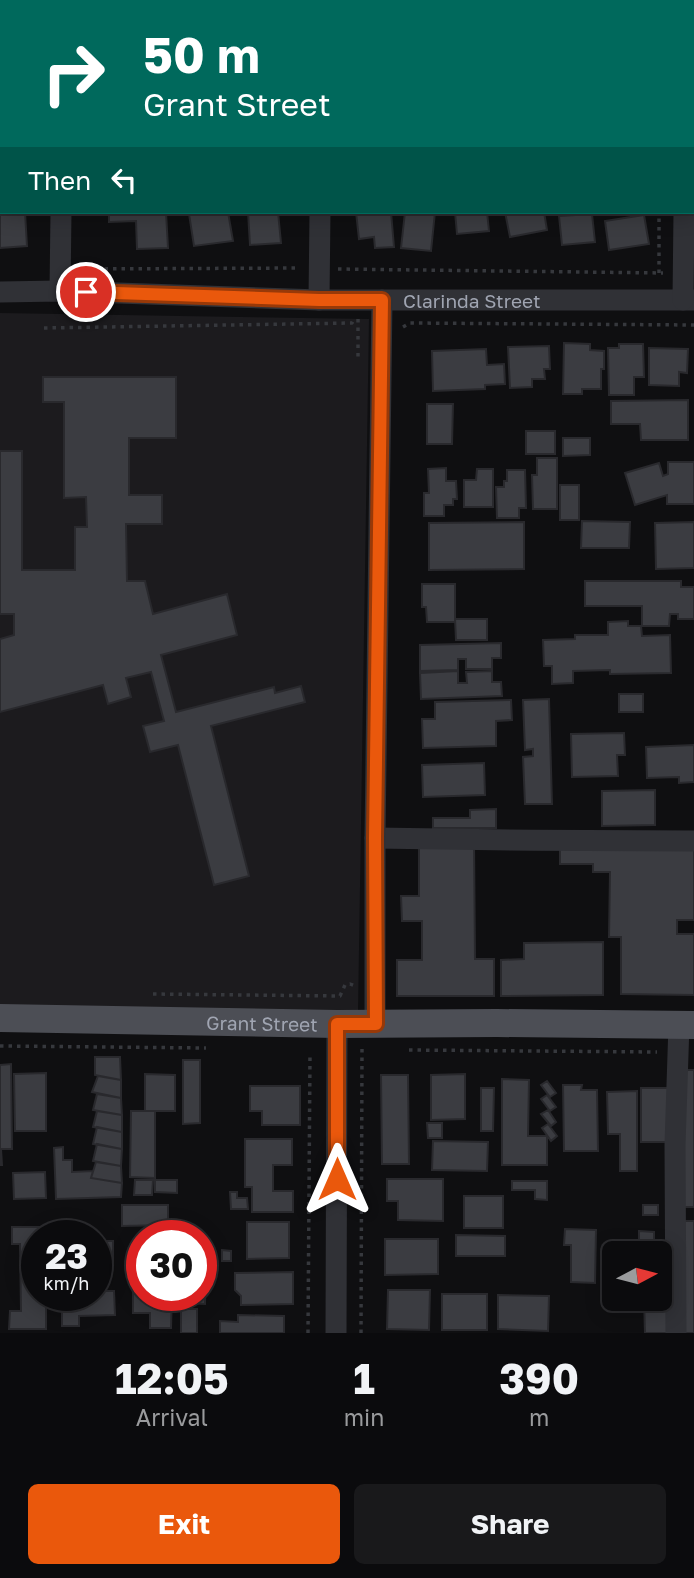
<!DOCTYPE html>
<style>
:root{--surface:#0b0b0d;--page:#19191b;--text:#f1f3f6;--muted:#9a9b9d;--line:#2b2b2e;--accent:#ea580c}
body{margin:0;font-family:"Golos Text",sans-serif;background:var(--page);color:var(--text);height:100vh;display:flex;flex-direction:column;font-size:26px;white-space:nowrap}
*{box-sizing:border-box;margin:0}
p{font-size:23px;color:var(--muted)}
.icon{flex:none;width:38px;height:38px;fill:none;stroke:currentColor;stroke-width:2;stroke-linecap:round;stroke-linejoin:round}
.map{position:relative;height:1333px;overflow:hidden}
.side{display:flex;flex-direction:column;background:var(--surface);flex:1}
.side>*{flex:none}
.hud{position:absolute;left:0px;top:0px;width:695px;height:214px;box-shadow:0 4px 18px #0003,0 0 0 2px var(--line);background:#00695c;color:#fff;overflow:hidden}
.needle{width:46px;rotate:83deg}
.buttons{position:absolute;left:602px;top:1241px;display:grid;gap:14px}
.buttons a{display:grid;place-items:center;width:70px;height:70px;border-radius:10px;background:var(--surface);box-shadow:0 4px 18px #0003,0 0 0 2px var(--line);font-size:35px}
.speed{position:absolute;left:21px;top:1220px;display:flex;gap:14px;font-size:35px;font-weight:700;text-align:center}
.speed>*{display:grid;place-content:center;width:91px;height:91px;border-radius:50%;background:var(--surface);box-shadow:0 4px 18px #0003,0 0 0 2px var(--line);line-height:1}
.speed small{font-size:18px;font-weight:400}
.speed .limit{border:10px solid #d22;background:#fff;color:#111}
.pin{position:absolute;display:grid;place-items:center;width:60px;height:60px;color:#fff;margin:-30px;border:4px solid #fff;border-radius:50%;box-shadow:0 2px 7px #0007}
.me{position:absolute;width:77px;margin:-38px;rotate:0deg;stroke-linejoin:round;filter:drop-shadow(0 0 5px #0008)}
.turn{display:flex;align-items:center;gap:24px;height:147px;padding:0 28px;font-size:32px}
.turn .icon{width:91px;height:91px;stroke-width:2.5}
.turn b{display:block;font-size:49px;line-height:60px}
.then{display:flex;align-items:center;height:66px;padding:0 28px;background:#0003;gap:14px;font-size:26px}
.eta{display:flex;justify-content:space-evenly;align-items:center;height:119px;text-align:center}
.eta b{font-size:42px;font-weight:700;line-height:49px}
.primary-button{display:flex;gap:14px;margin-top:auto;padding:14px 28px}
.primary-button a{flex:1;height:80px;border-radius:10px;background:var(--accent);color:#fff;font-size:28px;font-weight:700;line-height:80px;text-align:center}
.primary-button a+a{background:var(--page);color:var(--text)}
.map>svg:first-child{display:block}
.built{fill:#1c1b1e}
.building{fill:#3b3c41;stroke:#29292d;stroke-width:2}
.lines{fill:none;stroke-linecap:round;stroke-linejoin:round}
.path{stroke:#36383d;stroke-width:3.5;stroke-dasharray:3.5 5;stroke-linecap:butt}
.minor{stroke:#303136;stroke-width:21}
.major{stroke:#4c4e55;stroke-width:28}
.route-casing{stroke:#983908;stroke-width:18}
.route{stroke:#ea580c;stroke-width:12}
.labels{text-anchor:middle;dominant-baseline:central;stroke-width:5;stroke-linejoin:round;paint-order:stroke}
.street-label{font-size:19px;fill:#a0a5b2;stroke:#0b0a0c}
</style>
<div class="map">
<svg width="694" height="1333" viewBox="0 0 694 1333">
<rect width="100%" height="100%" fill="#0f0f11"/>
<!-- built -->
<path class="built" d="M0,313L369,319L358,1012L0,1006Z"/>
<!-- building -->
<path class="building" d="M0,21H2V88H0Z
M0,108H2V186H0Z
M25,212L27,246L0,248V213Z
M109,212H166L168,248L137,249L136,221L109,222Z
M207,212H228L233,241L194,246L189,214Z
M248,212H278L281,243L250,245Z
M356,212H391L394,247L375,248L374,237L359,239Z
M405,212H435L431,251L401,248Z
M455,212H487L489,231L457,234Z
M505,212H544L547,230L510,237Z
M592,214L595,242L562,245L559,216Z
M644,215L649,244L609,250L605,221Z
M564,343L590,344V350L604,351V369H601V389H582V394H563Z
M619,344H643L644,377H634V395H609L608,348H619Z
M549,346L550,369H544L545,379H532V387L510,388L508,347Z
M649,348L688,349L687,373L679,372V386L649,385Z
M486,349L487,365L504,364L505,384L485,385V389L433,391L432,351Z
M43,377H176V438H129V495H162V524H126L127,581H145L153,614L227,594L237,635L161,655L176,712L274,687L275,693L301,686L305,702L211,726L249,876L214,885L178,745L150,752L143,726L164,721L151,672L126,678L131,697L108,704L103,685L0,712V639L14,635V614H0V451H22V570H75V527H87L86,497L64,498V402H43Z
M688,400V440H641L640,424H611V401Z
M427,404H453L452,444H427Z
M526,431H555V454H526Z
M563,438H590V455L563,456Z
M537,458H557V509H533L532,475H537Z
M668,462H694V504H667V495L635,505L625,473L659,463L663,476L668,474Z
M446,468V481H456L457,499H453V505H444V516H424V493H429L428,469Z
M477,469H493V507H464V480H476Z
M507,470H525L526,508H519V518H497L496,487H504V481H507Z
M560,485H579V520H560Z
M582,521L630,522L629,548H581Z
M524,522V569L429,570V523Z
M694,522V568L656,569L655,523Z
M585,581H681V587H694V619H678V614H670L669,626H642V606H585Z
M422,584H455V622H427L426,607H422Z
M455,619H487V640H456Z
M628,621V626H641L642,636L670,635L671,673L610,674V670L573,671V683L552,684V666H544L543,640L575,639V635H608V622Z
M501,643V658H492V669H466V659H458V670L420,671V645Z
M458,671V683H467L466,672L492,671V682H501L502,696L421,699L420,673Z
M619,694H643V712H619Z
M549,699L552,804H525L523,757L533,756V749L525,750L523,700Z
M511,700L512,720L496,721V746L423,748L422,719H435V702Z
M624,733L625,755H617L618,776L572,777L571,734Z
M694,745V782L679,783V777L647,778L646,747Z
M484,763L485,795L423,797L422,765Z
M655,790V825L602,826V791Z
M496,809V828H433V818H470V810Z
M419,841H474L475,959H494V996H397V960H422V921H402L401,896H419Z
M560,843L694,845V920H677V934H694V995L621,994V937H609L610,872H593V864H560Z
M603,942V995L501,996V960L524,959V943Z
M95,1057H120L121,1080L95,1075Z
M183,1060H200V1123L183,1124Z
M11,1064L12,1149H1L2,1165H0V1065Z
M684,1070H694V1207H684Z
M46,1073V1131H15L14,1074Z
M145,1074L175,1075V1111H145Z
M465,1074V1119L431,1120V1075Z
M381,1075H408L409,1164H382Z
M98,1076L121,1080V1098L92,1092Z
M502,1079L529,1080L528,1136H547V1165H502Z
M547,1081L556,1093L550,1097L541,1085Z
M563,1085H582L581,1090H597L598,1151H564Z
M250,1086H300V1125H262V1111H250Z
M481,1088H494L493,1131H481Z
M641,1088H672L673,1142H641Z
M637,1091V1171H620V1134H608L607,1092Z
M97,1094L121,1098L122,1115L93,1110Z
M547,1095L556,1107L550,1111L541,1099Z
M548,1110L556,1122L551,1126L541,1114Z
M97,1111L122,1115V1132L93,1127Z
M131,1111H155V1178L130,1177Z
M427,1123H442V1138H428Z
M548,1124L557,1136L551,1141L542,1128Z
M97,1127L122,1132V1149L93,1144Z
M245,1139H292V1165H273V1191H293V1212H252V1187H245Z
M433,1141L488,1142L487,1171L432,1170Z
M97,1144L122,1149L121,1166L93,1161Z
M63,1147V1160H72V1172L93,1171L91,1178L122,1183L121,1197L56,1199L54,1148Z
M96,1162L121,1166L122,1183L91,1178Z
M45,1172L46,1198L14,1199L13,1173Z
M387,1179H443V1221L398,1220V1201H387Z
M135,1180H153L152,1195H134Z
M155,1180H177V1193L155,1192Z
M512,1181H547V1200L535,1199V1190H512Z
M230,1192H237V1198H247L248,1209H231Z
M464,1196H503V1228H464Z
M122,1205H168V1225L122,1226Z
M643,1205H658V1215H643Z
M681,1221H694V1333H683Z
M247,1222H289V1258L247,1259Z
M12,1227H51V1236H37V1295H46V1329H9L10,1311H21L20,1244H12Z
M565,1229L596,1230L595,1283L571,1282V1245H564Z
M639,1231L654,1232V1253H639Z
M456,1235L505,1236V1256H456Z
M385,1239H438V1274L385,1275Z
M96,1241H113V1264L96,1263Z
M222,1250L231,1251V1261H222Z
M201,1268H206L205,1304L181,1303V1295H201Z
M293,1272V1304L241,1305V1296L235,1290V1273Z
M133,1275L142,1276V1295H172L171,1328H150V1313H133Z
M660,1281H669L670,1333H645L644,1298H660Z
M388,1290H430L429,1330L387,1329Z
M96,1291H114L115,1315L79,1316V1326H62V1295H96Z
M442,1294H487V1330H442Z
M498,1295L549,1296L548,1331L498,1329Z
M181,1309H197V1333H181Z
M238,1315L284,1316V1333H220V1321L238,1322Z"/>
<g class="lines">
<!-- path -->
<path class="path" d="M413,0L418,2
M534,0L538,2
M348,2L350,0
M693,94L694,97
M79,269L299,268
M338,269L663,273
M659,273V212
M358,319V361
M403,327L410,323L694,325
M44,328L352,323L354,319
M153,994L340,996L345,985L350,984L355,986
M0,1046L206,1048
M409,1050L657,1052
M308,1333L310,1054
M361,1333L362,1049H363"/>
<!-- minor -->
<g class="minor">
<path d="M461,0L466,2"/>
<path d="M64,2V0"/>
<path d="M323,2V0"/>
<path d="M60,291L61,212"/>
<path id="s1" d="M0,292L60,291L319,300H694"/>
<path d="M319,300L320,212"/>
<path d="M683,300L684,212"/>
<path d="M375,838C481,840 588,841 694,841"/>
<path d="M375,1024V838L382,300"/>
<path d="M336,1333L337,1024"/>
<path d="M676,1333L675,1145L679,1024"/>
</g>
<!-- major -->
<path class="major" id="s2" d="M0,1018L337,1024L497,1023L694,1025"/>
</g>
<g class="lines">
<!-- route casing -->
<g class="route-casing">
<path id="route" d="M86,292L319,300H382L375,838L376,1024H337V1179"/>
</g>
<!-- route -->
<use href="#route" class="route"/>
</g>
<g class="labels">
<!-- street labels -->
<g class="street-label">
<text stroke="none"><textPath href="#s1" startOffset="472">Clarinda Street</textPath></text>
<text stroke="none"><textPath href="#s2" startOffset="262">Grant Street</textPath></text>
</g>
</g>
</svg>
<div class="buttons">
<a><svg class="needle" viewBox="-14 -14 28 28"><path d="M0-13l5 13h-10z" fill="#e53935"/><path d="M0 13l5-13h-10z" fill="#9a9b9d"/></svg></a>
</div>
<div class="speed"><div>23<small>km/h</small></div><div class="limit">30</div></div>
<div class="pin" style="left:86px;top:292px;background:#d93025"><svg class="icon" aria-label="arrive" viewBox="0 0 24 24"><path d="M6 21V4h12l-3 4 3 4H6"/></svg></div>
<svg class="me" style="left:337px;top:1179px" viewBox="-20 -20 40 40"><path d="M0-17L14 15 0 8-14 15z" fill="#ea580c" stroke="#fff" stroke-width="4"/></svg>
<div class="hud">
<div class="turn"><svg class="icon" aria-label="right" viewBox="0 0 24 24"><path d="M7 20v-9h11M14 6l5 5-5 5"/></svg><div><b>50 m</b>Grant Street</div></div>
<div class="then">Then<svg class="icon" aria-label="left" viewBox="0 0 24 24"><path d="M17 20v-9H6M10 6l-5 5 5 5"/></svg></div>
</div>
</div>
<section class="side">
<div class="eta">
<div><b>12:05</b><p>Arrival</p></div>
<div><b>1</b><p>min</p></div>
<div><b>390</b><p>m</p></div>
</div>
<div class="primary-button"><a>Exit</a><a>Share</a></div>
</section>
